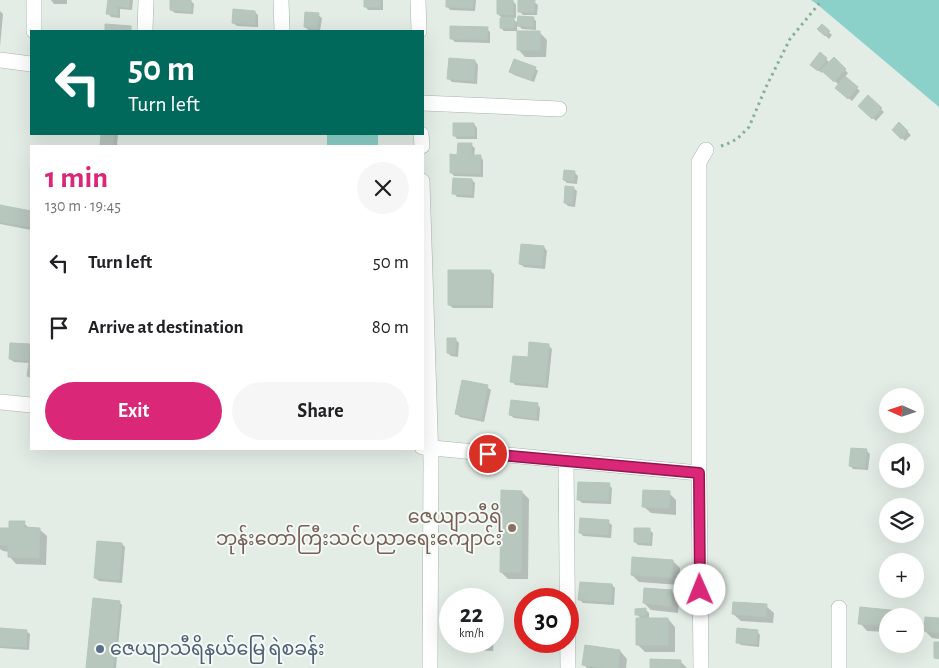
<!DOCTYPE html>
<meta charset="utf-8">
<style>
:root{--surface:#fff;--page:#f6f6f6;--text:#202124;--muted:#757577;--accent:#db2777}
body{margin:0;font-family:"Alegreya Sans","Noto Sans Myanmar",sans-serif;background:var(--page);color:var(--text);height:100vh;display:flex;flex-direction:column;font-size:19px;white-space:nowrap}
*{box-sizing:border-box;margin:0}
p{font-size:16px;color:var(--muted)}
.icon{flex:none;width:28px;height:28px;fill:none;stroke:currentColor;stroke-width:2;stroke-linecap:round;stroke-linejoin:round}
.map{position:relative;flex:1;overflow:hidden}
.panel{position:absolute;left:30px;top:145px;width:394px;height:305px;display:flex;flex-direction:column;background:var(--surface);border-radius:0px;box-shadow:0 5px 20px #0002}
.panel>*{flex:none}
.banner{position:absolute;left:30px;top:30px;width:394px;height:105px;border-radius:0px;box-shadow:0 5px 20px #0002;background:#00695c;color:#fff;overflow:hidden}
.needle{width:32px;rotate:273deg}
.fabs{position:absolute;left:879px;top:388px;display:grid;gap:10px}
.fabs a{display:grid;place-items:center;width:45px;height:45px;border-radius:50%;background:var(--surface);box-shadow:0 5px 20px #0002;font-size:25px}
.speed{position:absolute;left:439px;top:588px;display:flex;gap:10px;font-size:25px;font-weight:700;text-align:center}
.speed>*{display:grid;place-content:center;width:65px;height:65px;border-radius:50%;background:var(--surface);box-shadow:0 5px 20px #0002;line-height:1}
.speed small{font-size:12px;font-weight:400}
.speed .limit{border:8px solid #d22;background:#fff;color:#111}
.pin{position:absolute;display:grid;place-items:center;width:42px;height:42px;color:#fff;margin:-21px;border:2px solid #fff;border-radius:50%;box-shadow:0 1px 5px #0007}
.me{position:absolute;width:55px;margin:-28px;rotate:359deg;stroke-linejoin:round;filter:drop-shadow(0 0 4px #0008)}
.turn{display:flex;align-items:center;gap:18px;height:105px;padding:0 15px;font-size:22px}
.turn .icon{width:65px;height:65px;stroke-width:2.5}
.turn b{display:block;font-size:35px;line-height:42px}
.round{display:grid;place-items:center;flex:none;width:52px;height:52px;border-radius:26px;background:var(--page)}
.head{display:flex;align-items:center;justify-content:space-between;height:85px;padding:0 15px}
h1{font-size:30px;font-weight:700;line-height:38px;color:var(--accent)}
.cta{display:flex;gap:10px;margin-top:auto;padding:10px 15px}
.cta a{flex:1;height:58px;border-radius:30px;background:var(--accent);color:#fff;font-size:20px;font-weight:700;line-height:58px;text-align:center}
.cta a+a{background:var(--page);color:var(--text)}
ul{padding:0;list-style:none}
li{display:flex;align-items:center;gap:15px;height:65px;padding:0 15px}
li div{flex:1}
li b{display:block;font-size:19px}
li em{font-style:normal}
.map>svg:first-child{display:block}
.water{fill:#8cd1c9}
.shadow{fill:#0003}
.building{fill:#b8c7be;stroke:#b5c6bb}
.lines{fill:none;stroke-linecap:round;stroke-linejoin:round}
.minor-casing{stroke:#a6b5ab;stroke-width:16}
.path{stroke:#84b096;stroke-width:3;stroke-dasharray:2.5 4;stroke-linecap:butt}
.minor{stroke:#fff;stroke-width:15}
.route-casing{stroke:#8e194d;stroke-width:12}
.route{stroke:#db2777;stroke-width:9}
.education-dot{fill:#8d6e63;stroke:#f3f9f5;stroke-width:2}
.service-dot{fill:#5c6f8a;stroke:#f3f9f5;stroke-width:2}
.labels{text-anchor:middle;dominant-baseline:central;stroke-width:4;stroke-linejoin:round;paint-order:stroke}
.education-label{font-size:19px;fill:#785e54;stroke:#f3f9f5;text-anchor:end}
.service-label{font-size:19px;fill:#4e5e75;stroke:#f3f9f5;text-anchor:start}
</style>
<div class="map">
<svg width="939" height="668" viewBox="0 0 939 668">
<rect width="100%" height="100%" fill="#e3ede6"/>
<!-- water -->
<path class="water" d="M811,0H939V107L818,5Z
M327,134H378V146H327Z"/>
<!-- shadow -->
<path class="shadow" d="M51,0H67V4H54Z
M109,0H133L132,10L120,9V18L111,17L108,13Z
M172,0L191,1L194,4L193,14L175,13L171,10Z
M365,0H383V10H368L365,6Z
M447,0H476L475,11L450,10L447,6Z
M513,1L516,5V18H512L519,24L533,18L536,21V30L522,29L517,24V31H504L501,28L503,19L498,14Z
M534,2L538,5L537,15H523L519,11Z
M0,11L3,14L0,47Z
M255,12L258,15V27L237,26L233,23Z
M318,15L322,18L320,31L308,30L305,27Z
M822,26L832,35L829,39L819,29Z
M487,29L490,32V43L455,42L452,39Z
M539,32L547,40L546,57H525L518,49Z
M826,59L830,63L834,59L848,73L845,77L860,91L852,101L840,91L839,85L823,70L822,73L815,68Z
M475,61L478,65L477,84L452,82L448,78Z
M535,68L538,71L534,82L514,75L511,72Z
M868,97L884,112L876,121L860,106Z
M474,124L477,128V139H457L454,135Z
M899,124L911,135L905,141L894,130Z
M103,134H118L117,146H102Z
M471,145L475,148L474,156H480L483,160V177L454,176L451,172L458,156Z
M574,172L578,176L577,184L567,183L564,180Z
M472,180L475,183L474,198L457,197L454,193Z
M573,188L577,191L575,207L568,206L565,203Z
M0,206L31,212V230L0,224Z
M544,247L547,251L545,269L524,267L520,264Z
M490,271L494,274L493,308H453L449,305Z
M456,340L459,343L458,357L451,356L448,353Z
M29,345L31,348V379L28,376L30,363L14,362L10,359Z
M548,345L552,349L548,388L515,385L512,381L529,359Z
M487,387L491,390L484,422L460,417L456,413Z
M537,404L540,408L539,421L514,418L510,415Z
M867,451L870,454L868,470L853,469L850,465Z
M609,485L612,488L611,504L582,503L578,499Z
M522,492L529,499L528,579H508L501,572Z
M669,493L676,500V515L651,513L643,506Z
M608,522L612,525L611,538L583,536L580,532Z
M24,523L30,529H39L47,536L46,565L16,564L9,556V552L3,551L0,549V529L10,530Z
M649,530L653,533L652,546L638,545L635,542Z
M122,544L125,547L122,583L99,581L95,578Z
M673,561L680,568L679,585L639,582L632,575Z
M612,585L615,588L614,605L583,603L580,600Z
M672,592L679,599L678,613L651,610L644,603Z
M119,602L122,605L116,668H87Z
M766,606L774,613L773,623L741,621L733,614Z
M646,610L649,613V619H668L675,627V652H645L637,644L641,619L637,614Z
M899,612L904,616H888V632L867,631L860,623Z
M492,613L495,616L493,651L476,650L469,643V641H492Z
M939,619V639L932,638L925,631Z
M0,629L26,631L30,634L29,650L0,648Z
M757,631L760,635L759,647L741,645L737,642Z
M620,651L627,659L626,668H587L584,665Z
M680,661L687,668H651Z"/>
<!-- building -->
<path class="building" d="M108,0H129V8L117,6V15L106,14Z
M170,0H191V12L170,10Z
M364,0H380V7H364Z
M446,0H473L472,8L446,7Z
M497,0H513V15L497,14Z
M518,0H535L534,12H518Z
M233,9L255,11V25L232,23Z
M305,12L319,13L317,29L304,27Z
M518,16L534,17L533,27L517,26Z
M514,17V28H500V18Z
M105,24L131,26V31H105Z
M822,24L830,31L825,36L817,29Z
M450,26L488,27L487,40L450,39Z
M517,31H540V50H517Z
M820,52L827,58L818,71L810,65Z
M834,57L846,69L834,82L821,70Z
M449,58L475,60L474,81L447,79Z
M514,59L536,67L531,80L509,72Z
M845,76L858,87L848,99L835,88Z
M868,95L882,108L872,119L858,106Z
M899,122L908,131L901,139L892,130Z
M453,123H474V136H453Z
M101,134H114L113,146H100Z
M458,143H472L471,155H481L480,174L450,173V154L457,155Z
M564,170L575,171L574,181L563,180Z
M453,178L472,179V195L452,194Z
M565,186L574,187L572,204L564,203Z
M0,205L31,211V227L0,222Z
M521,244L544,246L542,266L519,264Z
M448,270H491V305H448Z
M447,338H456L455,354L447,353Z
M529,342L549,344L545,385L510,382L513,356L528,357Z
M10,343L30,344L28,361L9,359Z
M31,349V377L27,376Z
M462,380L488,385L481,419L455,414Z
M511,400L538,403L536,419L509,415Z
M851,448L867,449L865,468L849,466Z
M578,482L610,483L608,501L577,500Z
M501,490L522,491L521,572H500Z
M643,490L670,491L669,508L642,507Z
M580,518L609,520L608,535L579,533Z
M9,521H25L24,527L40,528L39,558L8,557V545H0V528H9Z
M634,528H650V543L634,542Z
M97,541L122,543L119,580L94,578Z
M632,557L673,560L672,578L631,575Z
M580,582L612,584L611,602L578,600Z
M644,588L672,590L671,606L643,603Z
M93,598L120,601L113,668H86Z
M733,602L767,604L766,617L732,614Z
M860,607L900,611L899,616H888V626L858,624Z
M646,608V615H635V609Z
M925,617L939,618V633L924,631Z
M636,618H668V645H636Z
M0,628L27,630L26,647L0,646Z
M737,628L758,630L756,644L736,643Z
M934,642H939V659L934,658Z
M585,645L620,650L618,668H603L582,665Z
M650,659L681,660L680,668H650Z"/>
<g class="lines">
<!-- minor casing -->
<g class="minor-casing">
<path id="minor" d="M281,0L282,31
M418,0L419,31
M34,31V0
M145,31L146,0
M0,60L31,64
M422,103L559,109
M421,134L422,146
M422,181L431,461L430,668
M0,402L31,405
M422,447L699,473
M566,461L568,668
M701,668L699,473V162L706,150
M839,668V608"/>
</g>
<!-- path -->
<path class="path" d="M721,146L727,144L737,139L749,127L766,87L790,39L822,0"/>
<!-- minor -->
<use href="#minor" class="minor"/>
</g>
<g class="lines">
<!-- route casing -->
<g class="route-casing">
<path id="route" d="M488,454L699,473L700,590"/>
</g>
<!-- route -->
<use href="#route" class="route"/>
</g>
<!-- markers -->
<circle class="education-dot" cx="512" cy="528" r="5"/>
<circle class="service-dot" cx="100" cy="649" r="5"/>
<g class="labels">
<!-- education labels -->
<g class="education-label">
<text x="502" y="517">ဇေယျာသီရိ<tspan x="502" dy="22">ဘုန်းတော်ကြီးသင်ပညာရေးကျောင်း</tspan></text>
</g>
<!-- service labels -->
<g class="service-label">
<text x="110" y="649">ဇေယျာသီရိနယ်မြေ ရဲစခန်း</text>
</g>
</g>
</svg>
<div class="fabs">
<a><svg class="needle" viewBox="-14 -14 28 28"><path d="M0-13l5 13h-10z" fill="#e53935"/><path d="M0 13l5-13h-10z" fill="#757577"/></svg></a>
<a><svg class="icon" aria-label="sound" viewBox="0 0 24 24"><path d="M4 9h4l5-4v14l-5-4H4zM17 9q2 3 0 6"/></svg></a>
<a><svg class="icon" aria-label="layers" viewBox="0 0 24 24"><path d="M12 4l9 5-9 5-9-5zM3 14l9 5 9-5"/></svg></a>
<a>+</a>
<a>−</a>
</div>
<div class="speed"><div>22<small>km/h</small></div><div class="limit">30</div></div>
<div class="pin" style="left:488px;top:454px;background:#d93025"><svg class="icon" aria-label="arrive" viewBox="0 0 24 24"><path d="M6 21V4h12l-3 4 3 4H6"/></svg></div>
<svg class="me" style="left:700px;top:590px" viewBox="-20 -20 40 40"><circle r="19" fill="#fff"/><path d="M0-13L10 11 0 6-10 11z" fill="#db2777"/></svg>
<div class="banner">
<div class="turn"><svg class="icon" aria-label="left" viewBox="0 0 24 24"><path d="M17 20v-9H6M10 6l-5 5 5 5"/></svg><div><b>50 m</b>Turn left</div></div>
</div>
<section class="panel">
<div class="head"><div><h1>1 min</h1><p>130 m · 19:45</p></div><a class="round"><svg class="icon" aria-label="close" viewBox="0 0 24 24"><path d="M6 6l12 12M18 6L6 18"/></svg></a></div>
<ul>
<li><svg class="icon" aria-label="left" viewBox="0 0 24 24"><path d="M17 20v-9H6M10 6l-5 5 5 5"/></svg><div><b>Turn left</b></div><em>50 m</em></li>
<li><svg class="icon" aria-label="arrive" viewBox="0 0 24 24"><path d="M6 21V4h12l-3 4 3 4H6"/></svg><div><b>Arrive at destination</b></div><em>80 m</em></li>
</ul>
<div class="cta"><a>Exit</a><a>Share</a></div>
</section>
</div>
